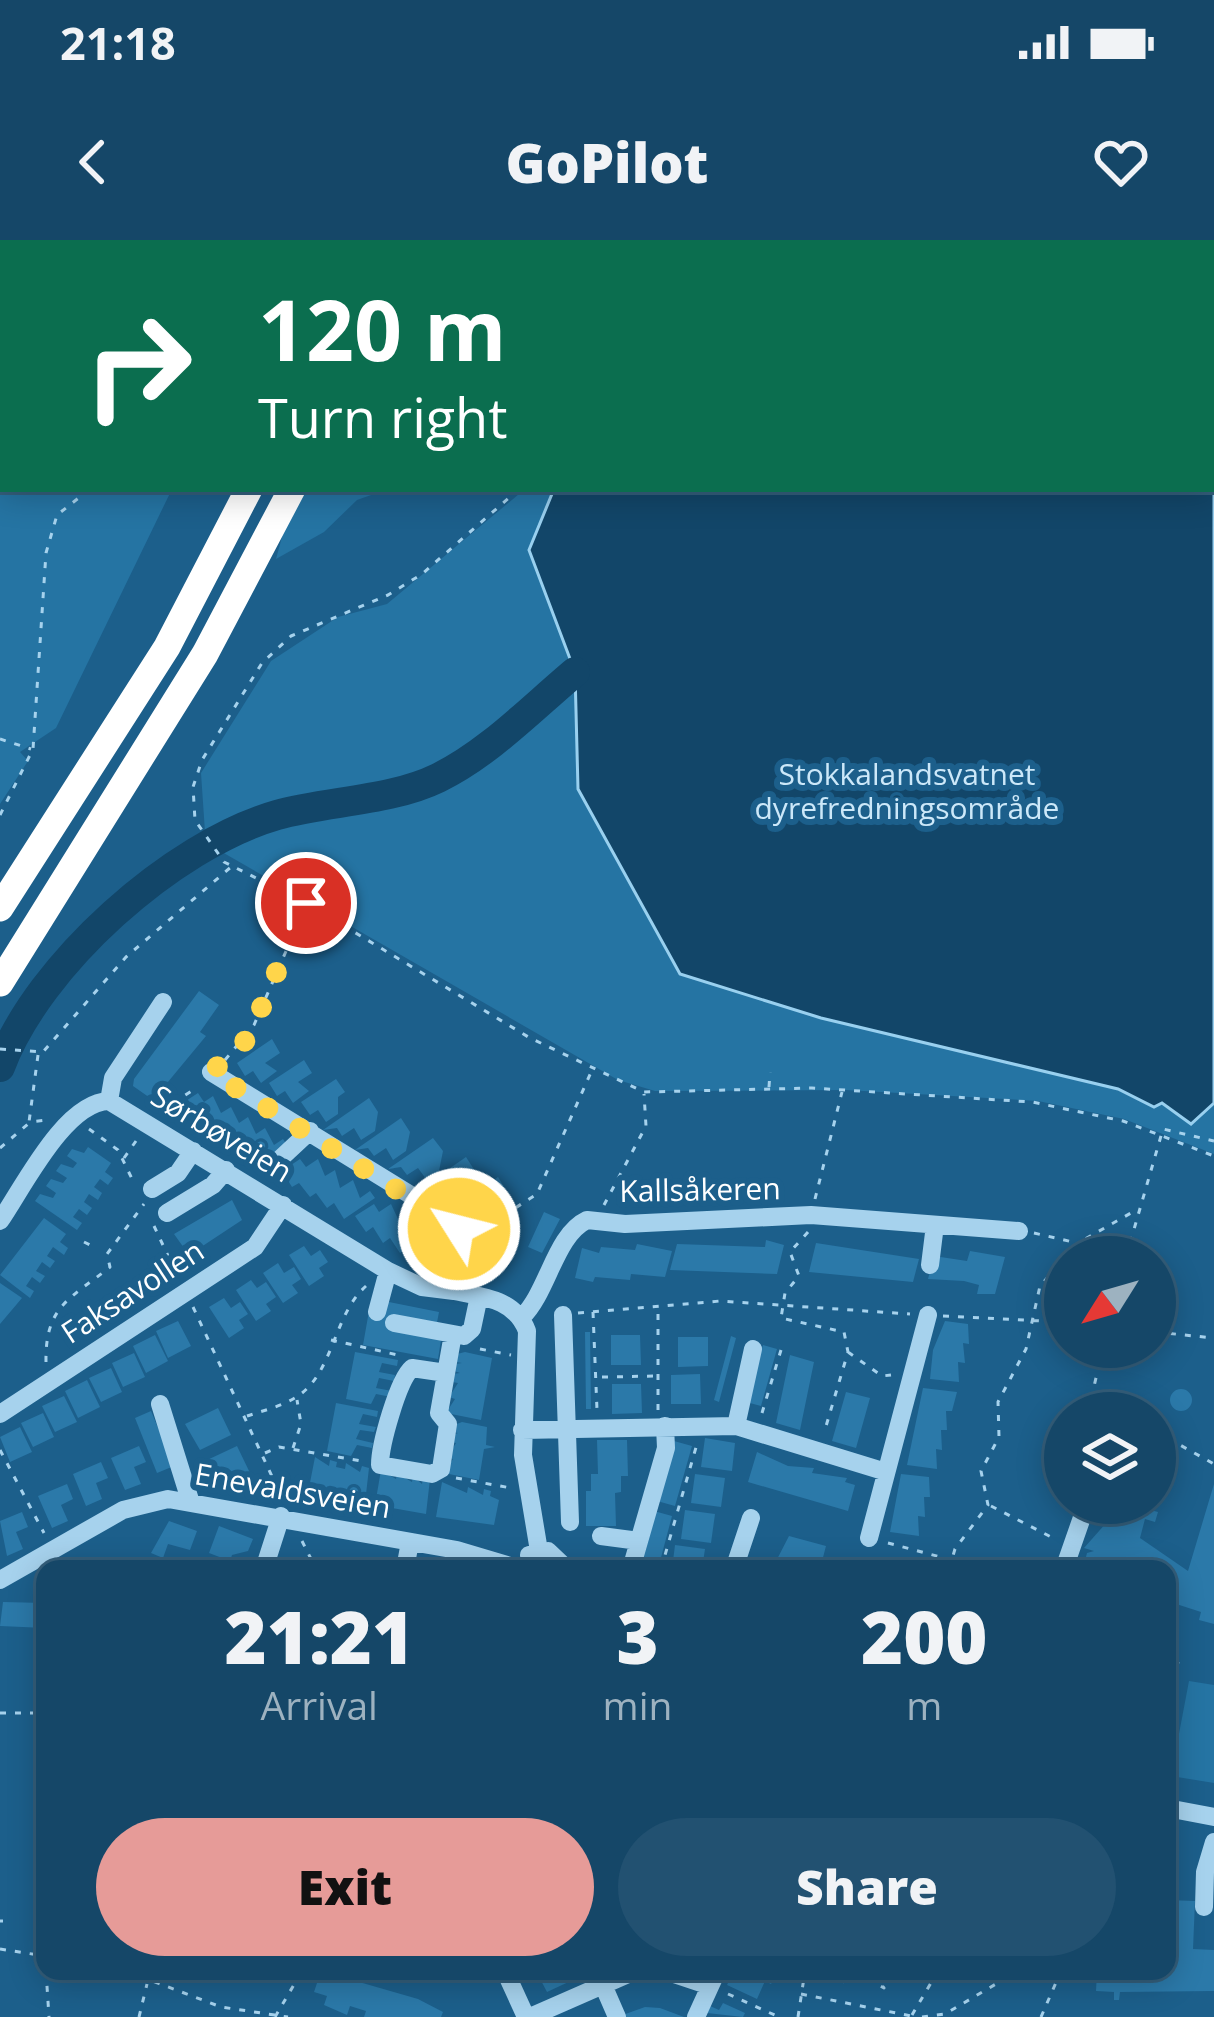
<!DOCTYPE html>
<meta charset="utf-8">
<style>
:root{--surface:#154768;--page:#225171;--text:#f1f3f6;--muted:#9db2c0;--line:#345f7c;--accent:#e69b98}
body{margin:0;font-family:"Open Sans",sans-serif;background:var(--page);color:var(--text);height:100vh;display:flex;flex-direction:column;font-size:45px;white-space:nowrap}
*{box-sizing:border-box;margin:0}
p{font-size:39px;color:var(--muted)}
.icon{flex:none;width:66px;height:66px;fill:none;stroke:currentColor;stroke-width:2;stroke-linecap:round;stroke-linejoin:round}
.map{position:relative;flex:1;overflow:hidden}
.details{position:absolute;left:36px;top:1320px;width:1140px;height:420px;display:flex;flex-direction:column;background:var(--surface);border-radius:24px;box-shadow:0 6px 30px #0003,0 0 0 3px var(--line)}
.details>*{flex:none}
.hud{position:absolute;left:0px;top:0px;width:1215px;height:252px;box-shadow:0 6px 30px #0003,0 0 0 3px var(--line);background:#0b6e4f;color:#fff;overflow:hidden}
.needle{width:78px;rotate:233deg}
.buttons{position:absolute;left:1044px;top:996px;display:grid;gap:24px}
.buttons a{display:grid;place-items:center;width:132px;height:132px;border-radius:50%;background:var(--surface);box-shadow:0 6px 30px #0003,0 0 0 3px var(--line);font-size:60px}
.pin{position:absolute;display:grid;place-items:center;width:102px;height:102px;color:#fff;margin:-51px;border:6px solid #fff;border-radius:50%;box-shadow:0 3px 12px #0007}
.me{position:absolute;width:132px;margin:-66px;rotate:306deg;stroke-linejoin:round;filter:drop-shadow(0 0 9px #0008)}
.turn{display:flex;align-items:center;gap:42px;height:252px;padding:0 60px;font-size:54px}
.turn .icon{width:156px;height:156px;stroke-width:2.5}
.turn b{display:block;font-size:84px;line-height:102px}
.eta{display:flex;justify-content:space-evenly;align-items:center;height:204px;text-align:center}
.eta b{font-size:72px;font-weight:800;line-height:84px}
.cta{display:flex;gap:24px;margin-top:auto;padding:24px 60px}
.cta a{flex:1;height:138px;border-radius:72px;background:var(--accent);color:#111;font-size:48px;font-weight:800;line-height:138px;text-align:center}
.cta a+a{background:var(--page);color:var(--text)}
.status{display:flex;justify-content:space-between;align-items:center;height:84px;padding:0 60px;background:var(--surface);direction:ltr}
.status svg{height:33px;fill:currentColor}
header{display:flex;justify-content:space-between;align-items:center;height:156px;padding:0 60px;background:var(--surface);font-size:54px;font-weight:800}
.map>svg:first-child{display:block}
.green{fill:#2574a3}
.water{fill:#124669;stroke:#99d0ef;stroke-width:3}
.lines{fill:none;stroke-linecap:round;stroke-linejoin:round}
.river{stroke:#124669;stroke-width:30}
.building{fill:#2b79a9}
.path{stroke:#a6d2ed;stroke-width:3;stroke-dasharray:6 9;stroke-linecap:butt}
.minor{stroke:#a6d2ed;stroke-width:18}
.highway{stroke:#fff;stroke-width:27}
.route{stroke:#ffd54a;stroke-width:21;stroke-dasharray:0 37.8}
.labels{text-anchor:middle;dominant-baseline:central;stroke-width:12;stroke-linejoin:round;paint-order:stroke}
.park-label{font-size:30px;fill:#cce8f9;stroke:#1c5f8b}
.street-label{font-size:30px;fill:#fff;stroke:#1c5f8b}
</style>
<div class="status"><b>21:18</b><svg viewBox="0 0 49 12"><path d="M0 12V9h3v3zM5 12V6h3v6zM10 12V3h3v9zM15 12V0h3v12zM26 1h20v11H26zM47 4h2v5h-2z"/></svg></div>
<header><svg class="icon" aria-label="back" viewBox="0 0 24 24"><path d="M15 5l-7 7 7 7"/></svg>GoPilot<svg class="icon" aria-label="heart" viewBox="0 0 24 24"><path d="M12 20l-8-8c-3-5 5-10 8-4 3-6 11-1 8 4z"/></svg></header>
<div class="map">
<svg width="1214" height="1777" viewBox="0 0 1214 1777">
<rect width="100%" height="100%" fill="#1c5f8b"/>
<!-- green -->
<path class="green" d="M0,0H296L3,3V249H172L56,488L20,512L28,521L0,564Z
M627,0H1214V914L1124,879L1038,861L846,850L655,851L618,840L222,612L205,592L201,533L271,421L338,377L387,364L525,249H1212V3Z
M304,249H388L357,260L324,292L276,319L285,286Z
M1189,1441L1214,1445V1543L1171,1536Z"/>
<!-- water -->
<path class="water" d="M690,0H1214V863L1191,884L1162,863L1154,867L1118,849L821,778L680,734L578,549L575,432L529,310L554,249H1212V3Z"/>
<g class="lines">
<!-- river -->
<path class="river" d="M0,827C38,725 172,605 277,575C327,561 391,561 438,538C489,513 532,468 575,432"/>
</g>
<!-- building -->
<path class="building" d="M199,751L219,765L200,792L206,796L153,860L133,846L134,839Z
M272,799L280,813L265,823L277,831L261,843L253,831L245,836L237,823Z
M304,820L312,833L298,842L309,851L293,863L285,851L277,856L269,843Z
M336,839L345,852L338,857V874L326,882L318,870L310,875L301,862Z
M198,853L204,862L213,856L221,873L231,867L239,883L248,877L256,894L265,888L274,905L283,899L287,905L255,926L228,900L220,905L210,890L203,895L193,879L186,884L175,868Z
M369,858L378,872L375,891L361,900L354,888L342,896L337,888L323,890Z
M401,878L410,892L406,911L393,920L386,908L374,916L368,908L355,910Z
M433,898L443,911L439,931L426,939L418,928L407,935L401,927L388,929Z
M88,907L111,923L105,932L113,938L108,945L100,939L94,947L102,953L98,960L89,954L84,962L92,968L87,975L79,969L73,977L82,983L77,990L35,961L40,954L53,958L56,953L46,946L51,939L63,943L67,938L56,931L61,924L73,928L77,923L67,916L72,909L84,913Z
M466,917L475,931L471,950L458,959L450,947L439,955L434,946L420,949Z
M300,919L306,927L318,919L325,936L335,930L340,948L353,940L360,958L370,951L375,958L344,979L334,963L327,968L316,953L310,957L299,943L292,947L282,931Z
M498,937L506,950L503,969L490,978L482,967L471,974L465,966L452,968Z
M232,960L242,980L189,1015L174,994Z
M374,964L379,972L391,964L399,981L409,975L414,993L426,985L433,1002L444,996L448,1003L418,1023L407,1009L400,1013L390,998L383,1003L373,987L366,992L355,976Z
M544,972L560,979L542,1013L528,1007Z
M44,978L66,994L60,1002L68,1008L64,1015L53,1007L47,1016L55,1021L50,1028L42,1022L36,1031L45,1036L40,1043L32,1037L26,1046L34,1051L30,1058L0,1035Z
M766,1000L784,1005L777,1034L670,1030L677,1004L765,1007Z
M816,1003L919,1019L913,1042L809,1032Z
M637,1004L672,1011L665,1037L631,1034L630,1040L595,1037L593,1042L575,1038L582,1008L599,1013L601,1007L635,1010Z
M304,1006L311,1016L320,1010L328,1022L319,1028L324,1036L309,1046L289,1015Z
M970,1011L1005,1017L995,1054H977L979,1045L964,1041L928,1039L934,1016L967,1021Z
M278,1023L284,1033L294,1027L301,1039L292,1045L298,1053L283,1063L263,1033Z
M251,1040L257,1048L266,1042L276,1057L266,1064L271,1071L256,1081L236,1050Z
M0,1043L22,1058L0,1084Z
M224,1058L231,1068L240,1062L248,1074L239,1080L244,1088L229,1098L209,1067Z
M384,1061L439,1072L434,1098L441,1100L438,1119L363,1105L369,1071Z
M178,1081L191,1106L168,1118L156,1091Z
M945,1081L968,1084L969,1104L963,1103L965,1123L958,1122L959,1142L930,1139L933,1110Z
M585,1092H590L591,1169H586Z
M155,1095L168,1121L146,1133L133,1106Z
M611,1095H640L641,1125H611Z
M731,1096L736,1098L719,1162L714,1160Z
M678,1097H708V1126L678,1127Z
M763,1105L777,1109L761,1166L746,1162Z
M355,1112L398,1120L397,1126L382,1123L379,1132L395,1135L394,1141L379,1138L376,1148L392,1151L391,1157L376,1154L371,1164L346,1159Z
M465,1112L492,1118L481,1180L446,1173L455,1159L449,1157L458,1143L452,1142L453,1134L460,1133L454,1131L455,1124L462,1123L456,1122L457,1114Z
M134,1113L145,1137L123,1147L112,1123Z
M790,1115L814,1122L800,1190L776,1183Z
M111,1128L122,1152L101,1162L89,1138Z
M700,1134L701,1164H671V1135Z
M87,1140L100,1167L78,1178L65,1151Z
M612,1144H641L642,1173L612,1174Z
M923,1148L957,1152L952,1171H946L947,1190H941L942,1210L936,1209L937,1229L907,1225Z
M1170 1160a11 11 0 1 1 22 0a11 11 0 1 1-22 0Z
M846,1152L870,1158L856,1208L832,1201Z
M64,1156L77,1182L55,1192L42,1166Z
M336,1163L378,1171L377,1177L363,1174L359,1184L376,1187L374,1192L360,1190L356,1199L373,1203L372,1208L357,1205L351,1216L327,1211Z
M218,1168L231,1195L200,1210L185,1184Z
M151,1171L174,1226L157,1233L135,1178Z
M43,1173L54,1197L33,1207L21,1183Z
M462,1182L487,1187L486,1205L495,1207L484,1209L479,1240L444,1233L453,1219L447,1217L456,1203L451,1202L452,1195L458,1193L452,1192L454,1185Z
M20,1187L32,1212L10,1222L0,1197Z
M705,1198L735,1203L732,1231L701,1227Z
M597,1200H627L628,1236H621V1252L615,1253L616,1286H586V1251H591V1234H598Z
M674,1201L692,1206L675,1266L657,1261Z
M139,1206L146,1222L134,1227L141,1244L125,1250L111,1218Z
M237,1206L250,1233L216,1249L205,1221Z
M1155,1210L1162,1212L1159,1223L1173,1227L1171,1237L1155,1233Z
M757,1212L788,1226L814,1228L812,1233L847,1238L845,1242L855,1245L848,1271L748,1242Z
M315,1217L329,1226L330,1220L337,1222L336,1227L345,1229L346,1223L360,1232L362,1226L369,1228L365,1263L308,1253Z
M101,1222L108,1238L96,1243L102,1259L86,1266L73,1234Z
M381,1230L396,1239L397,1233L412,1242L413,1236L422,1244L423,1238L430,1239L426,1274L375,1265Z
M695,1234L725,1238L721,1267L691,1263Z
M901,1234L929,1237L930,1257H924L925,1277L918,1276L919,1296L890,1292Z
M442,1242L467,1253L468,1247L483,1255L484,1249L491,1251L490,1256L499,1260L494,1285L436,1277Z
M67,1244L73,1259L61,1265L68,1281L52,1288L38,1256Z
M1214,1244V1384L1199,1380L1201,1372L1167,1361V1329H1083L1087,1313L1094,1311L1084,1308L1107,1282L1111,1263H1149L1147,1269L1158,1272L1155,1282L1145,1279L1140,1298L1188,1331Z
M685,1270L715,1274L711,1303L681,1299Z
M654,1271L672,1276L658,1329H638Z
M22,1272L28,1287L16,1292L23,1309L7,1316L0,1281Z
M169,1281L197,1291L190,1310L168,1304L163,1318L151,1313Z
M219,1286L253,1299L248,1311L232,1315L230,1321L209,1313Z
M789,1296L826,1306L820,1329H772Z
M675,1305L705,1309L702,1329H672Z
M3,1362L45,1363V1388L0,1386Z
M1167,1660L1195,1661L1193,1709L1214,1710V1751L1120,1752L1119,1760H1114V1752L1096,1751L1097,1731H1167Z
M321,1731L418,1759L443,1772L441,1777H364L366,1771L350,1766L347,1775L324,1765L327,1756L314,1752Z
M536,1731H572L575,1739L547,1752Z
M734,1731L750,1735L770,1731L767,1736L774,1739L771,1744L765,1741L757,1759L727,1745Z
M723,1763L745,1773L743,1777L707,1773L710,1766L719,1770Z
M645,1767L660,1768L684,1777H617Z"/>
<g class="lines">
<!-- path -->
<path class="path" d="M624,0V3
M256,3L258,0
M519,249L422,334L388,355L291,396L262,423L202,520L193,547L195,580L224,622L306,663L530,798L644,852L812,848L1032,862L1123,881L1214,916
M0,499L31,509
M0,575L33,509L46,313L57,275L90,249
M0,809L43,812L126,717L231,627
M38,815L29,882L47,880
M225,820L254,785L306,665
M769,847L770,832
M160,871L198,847
M89,889L118,910L135,945
M0,908L28,884
M124,918L136,901
M815,959L842,852
M604,965L646,886L644,854
M154,986L178,1037
M478,992L537,954L592,830
M808,992L790,1012L799,1036L785,1053L781,1078L844,1092L848,1112L824,1193
M1034,993L1077,1003
M84,1002L96,1008
M1126,1017L1163,889L1214,901
M193,1067L283,1260
M593,1072L597,1170
M578,1073L720,1061L910,1074
M943,1076L1065,1082
M1155,1092L1214,1098
M331,1100L398,1115
M480,1109L511,1115
M848,1112L882,1136L891,1135
M46,1122C45,1066 70,1059 110,1027L107,1014L144,964
M602,1137L659,1136
M658,1170V1067
M762,1173L781,1110
M1088,1173L1103,1107
M247,1176C262,1171 279,1167 293,1159C334,1137 332,1076 366,1046
M1155,1191L1214,1224
M293,1208L301,1184L297,1160
M0,1210L44,1293
M265,1213L279,1207L361,1221
M456,1238L511,1248
M991,1266L1057,1300
M302,1301L316,1329
M888,1303L948,1319
M661,1329L697,1204
M949,1329L955,1309L988,1265L981,1231L999,1197L998,1162L1026,1109L1040,1046L1078,1003L1138,969
M1167,1467L1178,1422
M0,1473H45
M1167,1545L1176,1551
M1167,1598L1177,1589
M0,1681H3
M0,1709L45,1716
M46,1731L49,1777
M126,1731L221,1767L288,1777
M826,1731L849,1745L841,1731
M855,1731L884,1748L871,1731
M883,1731L895,1736L896,1731
M728,1754L779,1777
M801,1754L916,1777
M912,1775L938,1731
M139,1777L147,1744
M275,1777L302,1731
M798,1777L805,1731
M922,1777L945,1774L1018,1731
M1041,1777L1061,1731"/>
<!-- minor -->
<path class="minor" d="M211,832L448,978L462,1002L454,1051C484,1057 515,1059 527,1091L523,1215L539,1311
M109,861L113,838L163,762
M281,918L310,891
M152,949L178,933L193,911
M167,973L213,945L226,930
M0,981C24,946 65,862 109,861L388,1031L422,1047L454,1051
M930,1025L935,985
M377,1072L388,1031
M563,1075L570,1282
M522,1077C548,1052 555,995 587,980L625,984L811,975L1019,991
M394,1083L464,1096L472,1089L479,1056
M446,1133L412,1128C398,1140 380,1205 380,1225L432,1234L441,1229L448,1184L439,1173L453,1094
M160,1164L190,1260
M0,1174L255,1007L283,965
M736,1186L753,1109
M522,1190L736,1186L883,1231
M601,1296L639,1301
M869,1298L928,1075
M529,1315L548,1311L567,1329
M264,1329L281,1276
M405,1329L410,1302
M631,1329L666,1208L665,1186
M734,1329L751,1278
M1064,1329L1087,1263
M0,1340L123,1270L168,1259L457,1310L520,1329
M1167,1568L1214,1577
M1204,1667L1205,1632L1214,1602
M505,1731L526,1777
M597,1731L617,1777
M665,1731L710,1746
M530,1777L635,1731
M696,1777L717,1731"/>
<!-- highway -->
<path class="highway" d="M351,3L352,0
M389,3L390,0
M0,668L167,407L249,249
M0,743L205,414L292,249"/>
</g>
<g class="lines">
<!-- route -->
<path class="route" d="M306,663L254,785L242,806L211,832L459,989"/>
</g>
<g class="labels">
<!-- park labels -->
<g class="park-label">
<text x="907" y="533">Stokkalandsvatnet<tspan x="907" dy="34">dyrefredningsområde</tspan></text>
</g>
<!-- street labels -->
<g class="street-label">
<text transform="translate(222 893) rotate(31)">Sørbøveien</text>
<text transform="translate(700 949) rotate(-1)">Kallsåkeren</text>
<text transform="translate(132 1051) rotate(-33)">Faksavollen</text>
<text transform="translate(293 1250) rotate(10)">Enevaldsveien</text>
</g>
</g>
</svg>
<div class="buttons">
<a><svg class="needle" viewBox="-14 -14 28 28"><path d="M0-13l5 13h-10z" fill="#e53935"/><path d="M0 13l5-13h-10z" fill="#9db2c0"/></svg></a>
<a><svg class="icon" aria-label="layers" viewBox="0 0 24 24"><path d="M12 4l9 5-9 5-9-5zM3 14l9 5 9-5"/></svg></a>
</div>
<div class="pin" style="left:306px;top:663px;background:#d93025"><svg class="icon" aria-label="arrive" viewBox="0 0 24 24"><path d="M6 21V4h12l-3 4 3 4H6"/></svg></div>
<svg class="me" style="left:459px;top:989px" viewBox="-20 -20 40 40"><circle r="17" fill="#ffd54a" stroke="#fff" stroke-width="3"/><path d="M0-11L8 9 0 5-8 9z" fill="#fff"/></svg>
<div class="hud">
<div class="turn"><svg class="icon" aria-label="right" viewBox="0 0 24 24"><path d="M7 20v-9h11M14 6l5 5-5 5"/></svg><div><b>120 m</b>Turn right</div></div>
</div>
<section class="details">
<div class="eta">
<div><b>21:21</b><p>Arrival</p></div>
<div><b>3</b><p>min</p></div>
<div><b>200</b><p>m</p></div>
</div>
<div class="cta"><a>Exit</a><a>Share</a></div>
</section>
</div>
